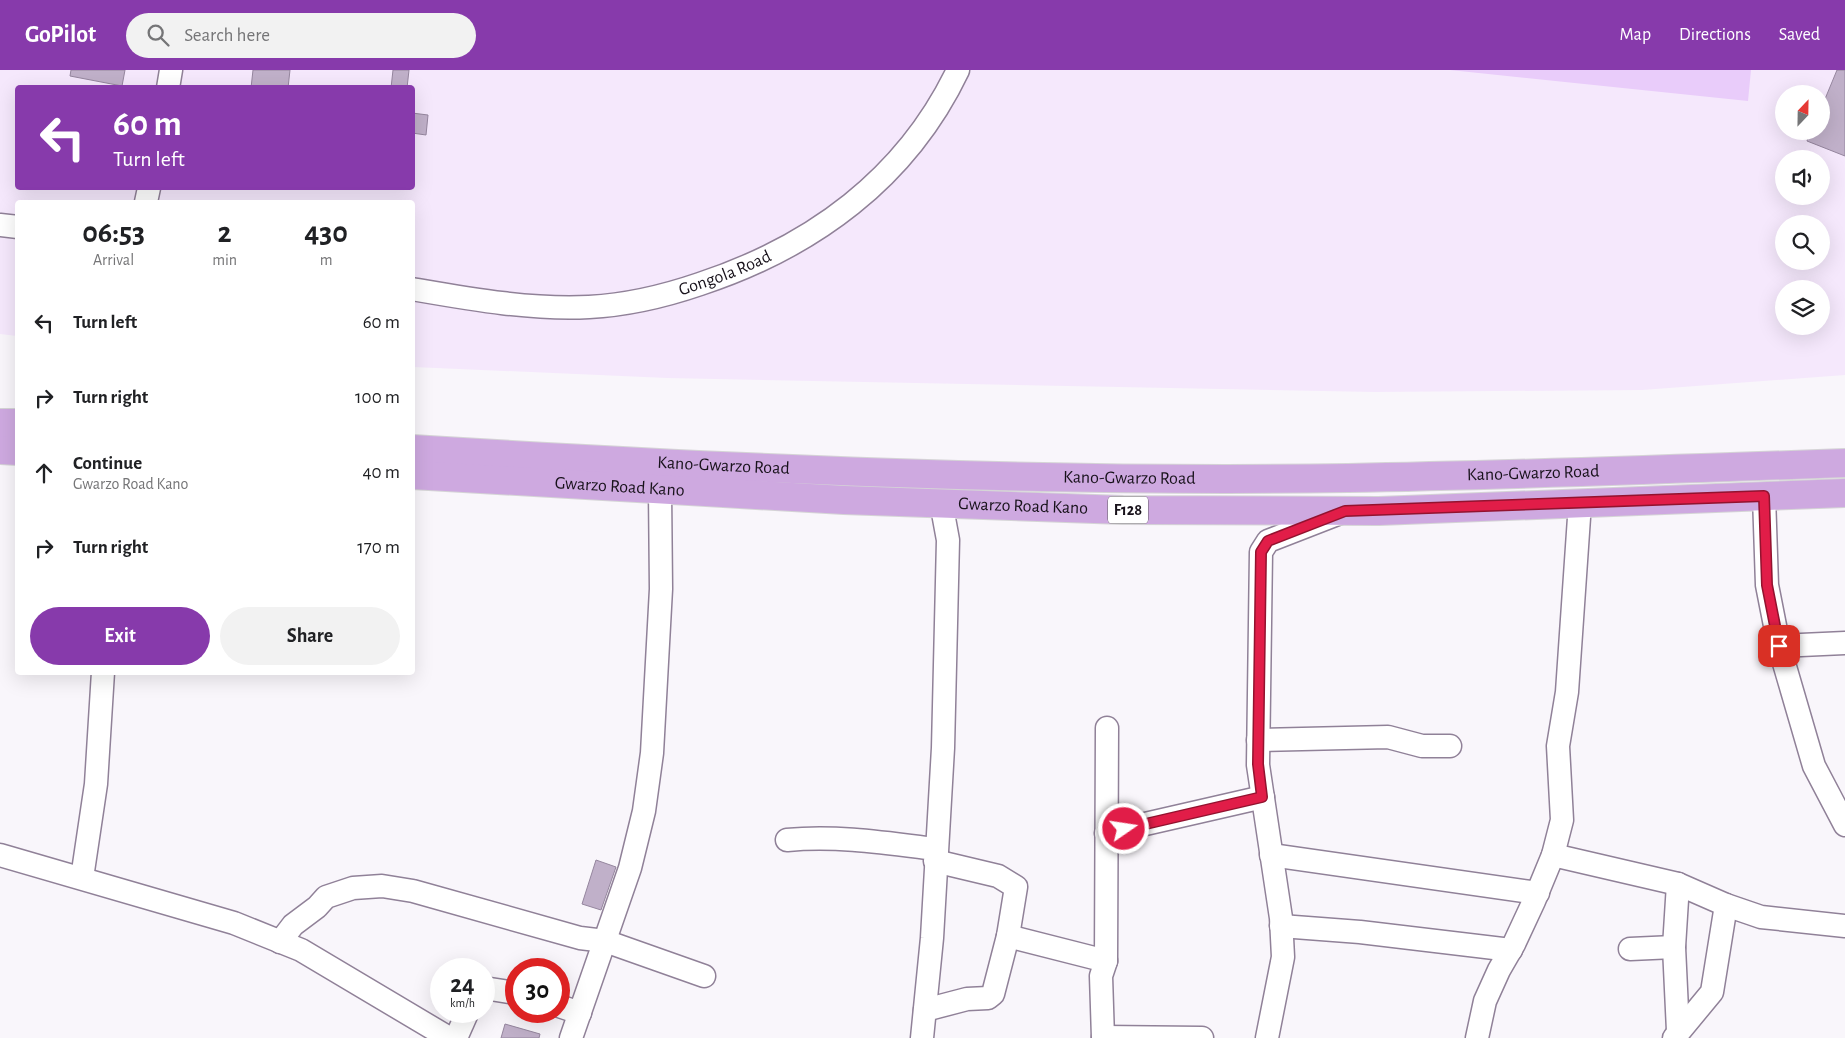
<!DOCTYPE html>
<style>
:root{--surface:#fff;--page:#f2f2f2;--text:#202124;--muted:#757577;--accent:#873aab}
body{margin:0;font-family:"Alegreya Sans",sans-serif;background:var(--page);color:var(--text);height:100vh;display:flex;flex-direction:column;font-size:19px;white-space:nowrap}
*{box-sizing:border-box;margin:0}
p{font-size:16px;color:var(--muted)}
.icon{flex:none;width:28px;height:28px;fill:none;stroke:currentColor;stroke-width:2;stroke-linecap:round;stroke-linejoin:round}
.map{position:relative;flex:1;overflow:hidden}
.sheet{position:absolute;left:15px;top:130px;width:400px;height:475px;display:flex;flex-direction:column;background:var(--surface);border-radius:5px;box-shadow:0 5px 20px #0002}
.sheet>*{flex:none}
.guide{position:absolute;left:15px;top:15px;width:400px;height:105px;border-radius:5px;box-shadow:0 5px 20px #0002;background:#873aab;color:#fff;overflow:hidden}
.needle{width:32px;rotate:22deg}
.controls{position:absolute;left:1775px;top:15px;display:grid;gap:10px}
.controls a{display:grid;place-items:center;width:55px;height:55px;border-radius:50%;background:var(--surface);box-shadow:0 5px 20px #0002;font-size:25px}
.speed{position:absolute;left:430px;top:888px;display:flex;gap:10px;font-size:25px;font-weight:700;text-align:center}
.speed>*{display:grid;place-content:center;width:65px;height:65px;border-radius:50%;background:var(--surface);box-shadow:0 5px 20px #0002;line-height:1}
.speed small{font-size:12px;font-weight:400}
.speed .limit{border:8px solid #d22;background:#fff;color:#111}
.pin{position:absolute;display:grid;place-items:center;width:42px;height:42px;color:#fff;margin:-21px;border-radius:10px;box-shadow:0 2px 8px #0006}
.me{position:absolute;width:55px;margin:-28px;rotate:77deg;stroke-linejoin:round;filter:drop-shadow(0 0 4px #0008)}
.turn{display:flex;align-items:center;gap:18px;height:105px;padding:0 15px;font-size:22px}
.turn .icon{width:65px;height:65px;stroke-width:2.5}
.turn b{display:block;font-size:35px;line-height:42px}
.eta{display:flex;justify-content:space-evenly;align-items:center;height:85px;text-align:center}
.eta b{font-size:30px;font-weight:700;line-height:35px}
.button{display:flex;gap:10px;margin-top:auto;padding:10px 15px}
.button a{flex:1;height:58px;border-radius:30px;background:var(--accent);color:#fff;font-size:20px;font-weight:700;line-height:58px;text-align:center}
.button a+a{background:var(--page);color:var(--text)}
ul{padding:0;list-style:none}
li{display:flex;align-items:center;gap:15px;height:75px;padding:0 15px}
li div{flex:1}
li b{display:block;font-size:19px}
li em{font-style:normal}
header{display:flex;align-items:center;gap:30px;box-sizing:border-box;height:70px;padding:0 25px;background:var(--accent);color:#fff}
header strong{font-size:24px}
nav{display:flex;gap:28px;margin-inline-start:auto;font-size:18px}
.search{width:350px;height:45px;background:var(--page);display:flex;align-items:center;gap:12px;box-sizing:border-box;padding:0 18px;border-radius:28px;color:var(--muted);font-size:19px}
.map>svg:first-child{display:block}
.built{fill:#f5e8fc;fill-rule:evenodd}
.green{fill:#e9ccfa}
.building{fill:#c0b0c9;stroke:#95869e}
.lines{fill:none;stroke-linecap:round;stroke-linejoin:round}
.minor-casing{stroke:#908198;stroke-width:25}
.major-casing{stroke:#d5d4d6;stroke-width:30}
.minor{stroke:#fff;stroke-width:22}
.major{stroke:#cea9e0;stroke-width:28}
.route-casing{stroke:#92132f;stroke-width:12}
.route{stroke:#e11d48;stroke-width:9}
.labels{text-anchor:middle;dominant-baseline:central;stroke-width:4;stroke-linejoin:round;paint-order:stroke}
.shield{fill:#fff;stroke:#5d595f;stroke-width:1}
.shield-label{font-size:16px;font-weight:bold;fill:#18121b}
.street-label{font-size:18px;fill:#18121b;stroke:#fff}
</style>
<header>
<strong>GoPilot</strong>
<div class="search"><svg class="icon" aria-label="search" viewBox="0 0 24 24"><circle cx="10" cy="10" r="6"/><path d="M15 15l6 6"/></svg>Search here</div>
<nav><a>Map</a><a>Directions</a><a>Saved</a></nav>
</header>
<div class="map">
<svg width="1845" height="968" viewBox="0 0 1845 968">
<rect width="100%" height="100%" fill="#f9f6fb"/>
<!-- built -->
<path class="built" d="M0,0H1845V305L1642,320L1375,322L667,308L413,297L412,132H18L17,266L0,264ZM18,18H412V118H18ZM1784,24H1821V61H1784ZM1784,89H1821V126H1784ZM1784,154H1821V191H1784ZM1784,219H1821V256H1784Z"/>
<!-- green -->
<path class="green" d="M1450,0H1751L1748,31Z"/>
<!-- building -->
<path class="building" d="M71,0H125L122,16L70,6Z
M253,0H290L288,18H251Z
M393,0H409L407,18H391Z
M1837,0H1845V86L1807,71L1810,61H1821V27L1825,29Z
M412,43L428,45L426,65L412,63Z
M596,790L616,797L601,840L582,834Z
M505,954L540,964L539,968H501Z"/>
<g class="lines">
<!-- minor casing -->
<g class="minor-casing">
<g id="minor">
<path d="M168,18L171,0"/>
<path d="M146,132L149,118"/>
<path d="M0,155L18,157"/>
<path id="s1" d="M412,219C470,229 531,240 589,237C627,235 665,226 700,214C812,177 906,109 958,0"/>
<path d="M1764,426L1767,515L1779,576L1814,696L1845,755"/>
<path d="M1779,576L1845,573"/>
<path d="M1258,670L1388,667L1422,676H1450"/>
<path d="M1106,763L1263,727"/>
<path d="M787,770C836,765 887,773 935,779"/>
<path d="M0,785L234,853L301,880L449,968"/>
<path d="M1271,785L1538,823"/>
<path d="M1553,785L1678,814L1726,835L1761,847L1845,856"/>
<path d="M82,808L96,714L103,602"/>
<path d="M1678,814L1674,877L1678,961"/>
<path d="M1281,856L1360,862L1511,880"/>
<path d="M1008,866L1106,891"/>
<path d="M280,872L293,855L317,837L326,827L353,818L382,816L413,821L580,868L605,871L704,906"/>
<path d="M1630,879L1674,877"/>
<path d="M484,918L516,923"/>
<path d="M559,936L580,943"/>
<path d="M925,940L967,929L988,928L993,924L1008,866L1016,817L998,806L935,791"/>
<path d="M1103,967L1202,968"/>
<path d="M456,968L468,941"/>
<path d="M571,968L630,798L644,741L652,683L661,519L660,420"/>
<path d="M922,968L932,868L943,678L948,470L941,432"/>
<path d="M1103,968L1101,906L1106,891L1107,658"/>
<path d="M1267,968L1283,887L1281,848L1258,695L1261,482L1268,471L1340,443"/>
<path d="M1477,968L1485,931L1499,900L1514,874L1534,831L1553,785L1562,750L1558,676L1567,622L1580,433"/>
<path d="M1674,968L1712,922L1726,835"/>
</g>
</g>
<!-- major casing -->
<g class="major-casing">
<g id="major">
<path d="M0,353H18"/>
<path id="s2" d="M412,379C724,398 1037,413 1348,408C1514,405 1680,399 1845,393"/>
<path d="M0,380L18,381"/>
<path id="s3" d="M412,405L844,430L1123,440L1379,441L1845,423"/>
</g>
</g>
<!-- minor -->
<use href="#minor" class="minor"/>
<!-- major -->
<use href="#major" class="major"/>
</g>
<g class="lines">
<!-- route casing -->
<g class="route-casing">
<path id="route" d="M1124,759L1262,727L1258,694L1261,482L1268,471L1345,441L1764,426L1767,515L1779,576"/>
</g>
<!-- route -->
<use href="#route" class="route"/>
</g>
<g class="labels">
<!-- shield labels -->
<rect class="shield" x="1108" y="426.5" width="40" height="27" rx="4"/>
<g class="shield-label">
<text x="1128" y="440">F128</text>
</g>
<!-- street labels -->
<g class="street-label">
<text stroke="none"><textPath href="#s1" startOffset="319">Gongola Road</textPath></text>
<text stroke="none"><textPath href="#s2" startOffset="312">Kano-Gwarzo Road</textPath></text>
<text stroke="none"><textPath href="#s2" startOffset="1122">Kano-Gwarzo Road</textPath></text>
<text stroke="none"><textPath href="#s2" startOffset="718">Kano-Gwarzo Road</textPath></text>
<text stroke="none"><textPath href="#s3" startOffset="208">Gwarzo Road Kano</textPath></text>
<text stroke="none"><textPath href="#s3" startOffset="612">Gwarzo Road Kano</textPath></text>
</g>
</g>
</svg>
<div class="controls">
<a><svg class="needle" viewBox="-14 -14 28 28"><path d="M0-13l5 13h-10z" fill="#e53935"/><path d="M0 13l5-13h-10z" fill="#757577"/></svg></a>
<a><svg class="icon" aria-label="sound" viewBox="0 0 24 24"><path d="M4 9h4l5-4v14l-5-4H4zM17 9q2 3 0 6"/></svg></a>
<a><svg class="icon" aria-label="search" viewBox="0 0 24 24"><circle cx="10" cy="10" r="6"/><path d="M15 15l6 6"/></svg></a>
<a><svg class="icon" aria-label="layers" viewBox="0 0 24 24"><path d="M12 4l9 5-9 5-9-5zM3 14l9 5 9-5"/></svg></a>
</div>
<div class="speed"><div>24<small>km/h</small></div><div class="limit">30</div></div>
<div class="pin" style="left:1779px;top:576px;background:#d93025"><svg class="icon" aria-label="arrive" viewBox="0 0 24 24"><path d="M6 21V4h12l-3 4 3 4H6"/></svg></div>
<svg class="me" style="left:1124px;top:759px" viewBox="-20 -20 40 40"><circle r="17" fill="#e11d48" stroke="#fff" stroke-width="3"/><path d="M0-11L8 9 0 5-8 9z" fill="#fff"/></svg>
<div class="guide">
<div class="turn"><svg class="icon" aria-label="left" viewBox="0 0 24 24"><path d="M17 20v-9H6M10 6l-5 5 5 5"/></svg><div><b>60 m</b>Turn left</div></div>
</div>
<section class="sheet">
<div class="eta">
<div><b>06:53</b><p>Arrival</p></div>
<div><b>2</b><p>min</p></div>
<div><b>430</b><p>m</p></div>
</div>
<ul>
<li><svg class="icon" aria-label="left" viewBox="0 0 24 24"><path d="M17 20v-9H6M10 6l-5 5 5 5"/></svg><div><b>Turn left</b></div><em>60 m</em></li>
<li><svg class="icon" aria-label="right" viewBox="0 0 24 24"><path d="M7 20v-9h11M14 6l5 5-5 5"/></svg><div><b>Turn right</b></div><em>100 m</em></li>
<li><svg class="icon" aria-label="ahead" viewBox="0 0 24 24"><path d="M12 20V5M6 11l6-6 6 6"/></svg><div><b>Continue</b><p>Gwarzo Road Kano</p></div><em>40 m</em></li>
<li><svg class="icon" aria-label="right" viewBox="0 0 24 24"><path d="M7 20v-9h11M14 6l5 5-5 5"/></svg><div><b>Turn right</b></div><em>170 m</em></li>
</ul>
<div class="button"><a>Exit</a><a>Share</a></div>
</section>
</div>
